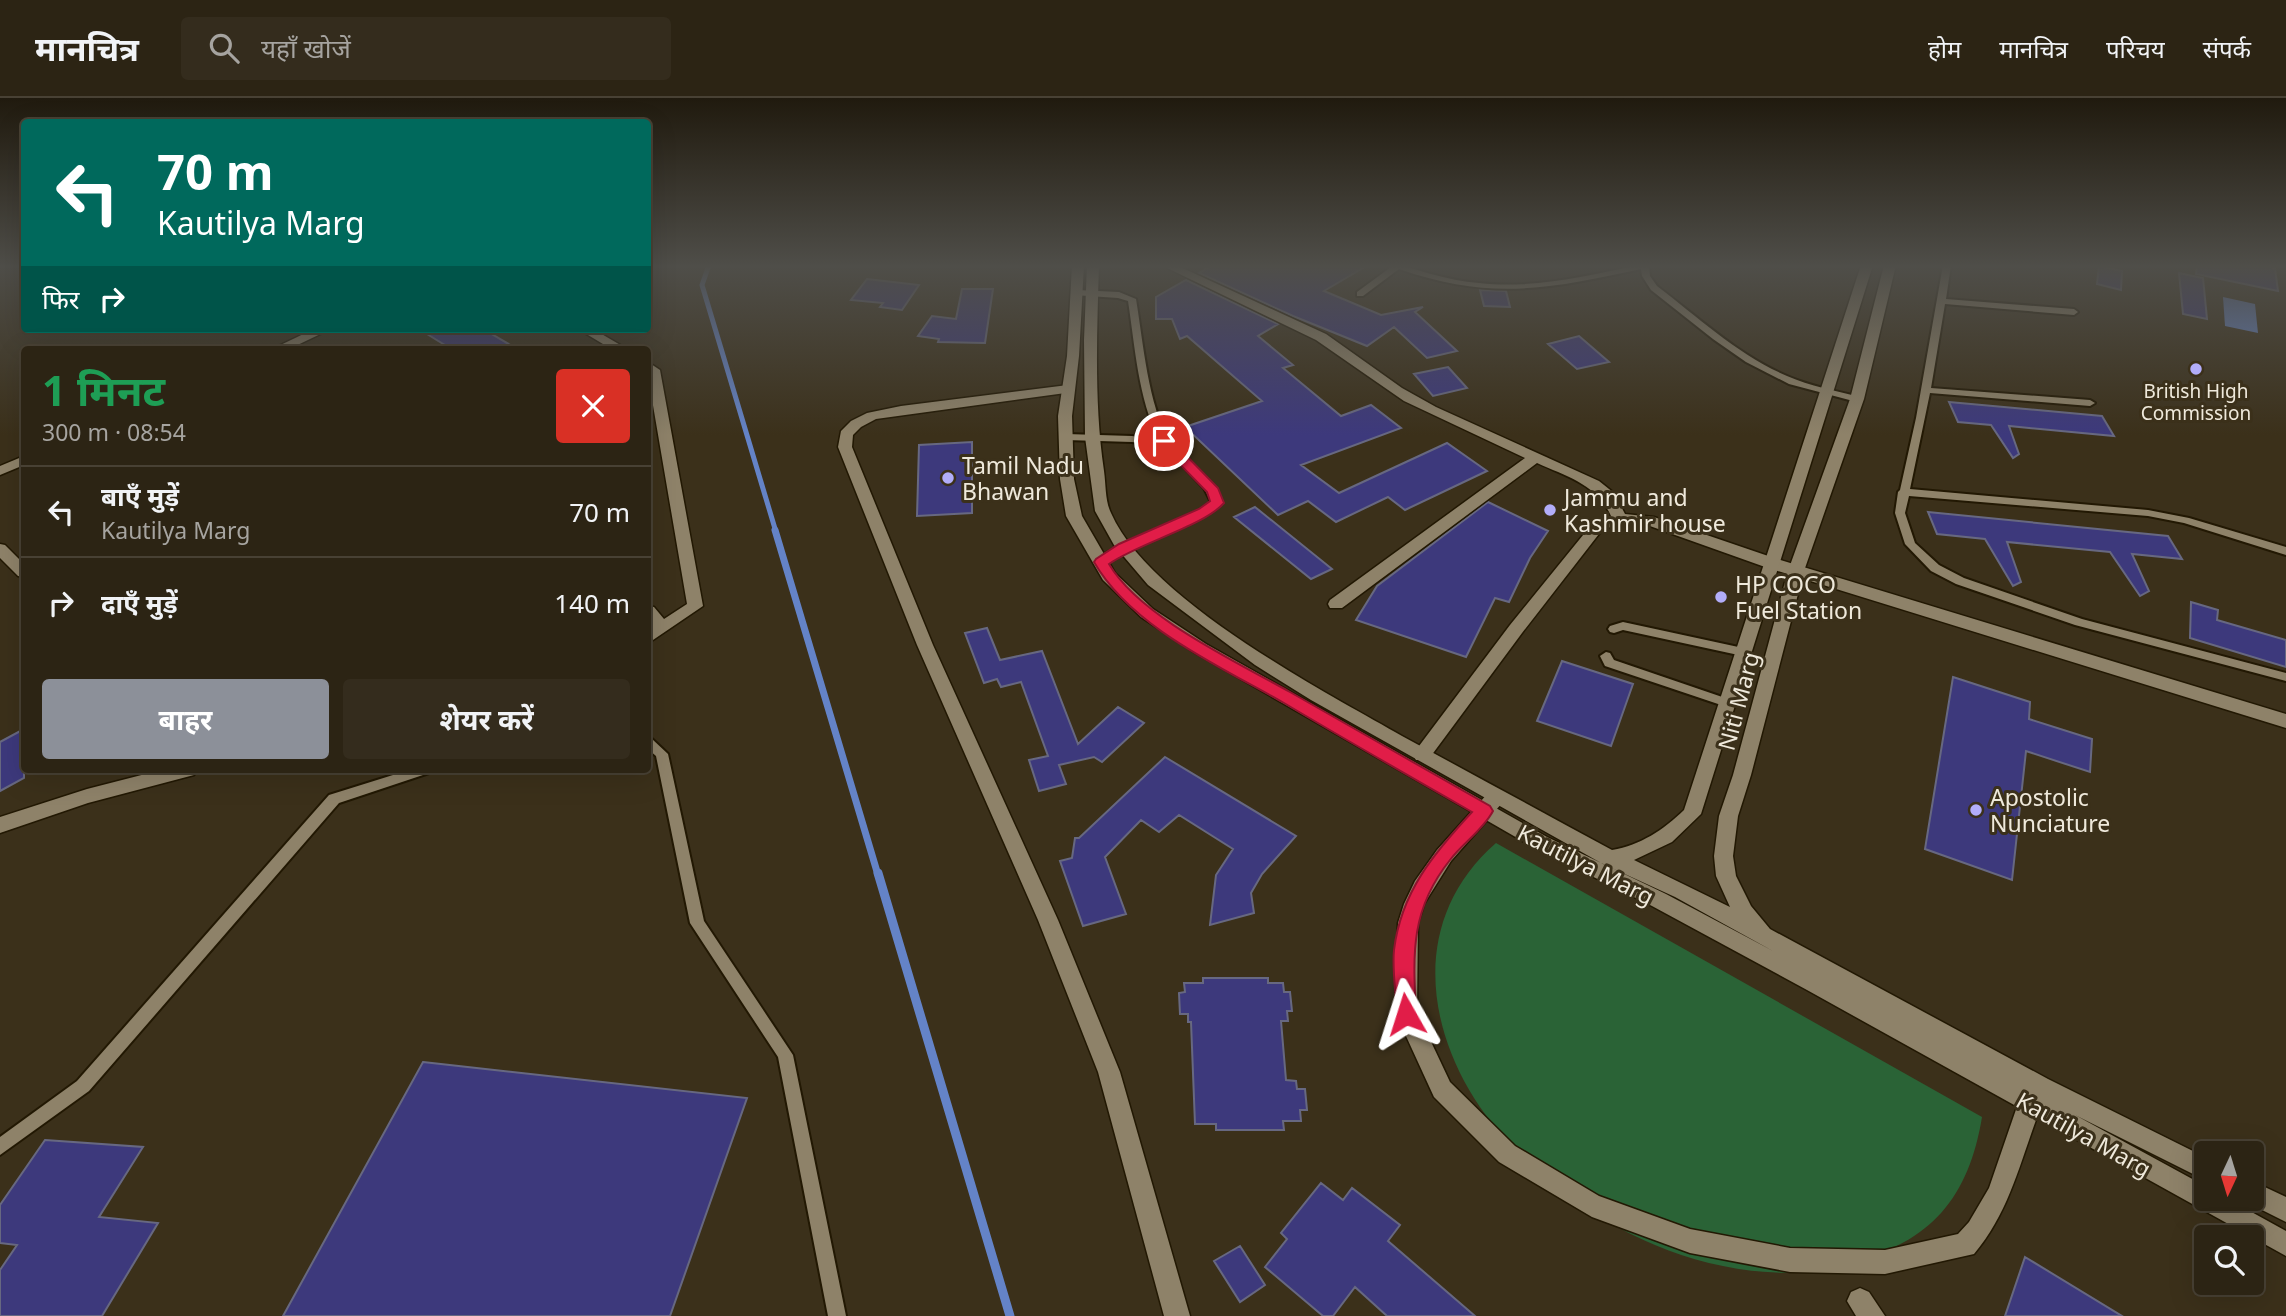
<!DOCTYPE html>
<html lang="hi">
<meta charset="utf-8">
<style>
:root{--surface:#2c2414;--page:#342c1d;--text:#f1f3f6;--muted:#a6a4a0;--line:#484134;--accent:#8c9099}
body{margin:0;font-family:"Noto Sans","Noto Sans Devanagari",sans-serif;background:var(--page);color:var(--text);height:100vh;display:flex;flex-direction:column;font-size:26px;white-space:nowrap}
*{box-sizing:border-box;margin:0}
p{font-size:23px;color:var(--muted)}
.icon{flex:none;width:38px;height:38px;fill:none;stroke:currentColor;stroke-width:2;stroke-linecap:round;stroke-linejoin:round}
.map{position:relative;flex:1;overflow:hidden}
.drawer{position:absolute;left:21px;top:248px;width:630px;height:427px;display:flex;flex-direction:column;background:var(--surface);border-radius:7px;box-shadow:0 7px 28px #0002,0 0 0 2px var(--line)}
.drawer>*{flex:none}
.guide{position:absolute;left:21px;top:21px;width:630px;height:214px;border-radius:7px;box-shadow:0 7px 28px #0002,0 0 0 2px var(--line);background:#00695c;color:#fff;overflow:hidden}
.needle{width:46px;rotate:184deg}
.buttons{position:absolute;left:2194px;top:1043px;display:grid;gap:14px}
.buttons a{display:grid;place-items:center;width:70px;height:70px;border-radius:7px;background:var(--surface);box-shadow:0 7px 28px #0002,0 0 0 2px var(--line);font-size:35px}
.pin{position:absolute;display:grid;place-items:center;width:60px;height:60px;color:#fff;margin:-30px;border:4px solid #fff;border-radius:50%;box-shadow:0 2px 7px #0007}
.me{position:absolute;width:77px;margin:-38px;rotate:354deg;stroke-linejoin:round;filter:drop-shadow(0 0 5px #0008)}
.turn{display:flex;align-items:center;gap:24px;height:147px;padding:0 21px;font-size:32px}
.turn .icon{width:91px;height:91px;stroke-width:2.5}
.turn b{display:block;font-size:49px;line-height:60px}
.then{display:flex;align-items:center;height:66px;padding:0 21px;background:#0003;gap:14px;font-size:26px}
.round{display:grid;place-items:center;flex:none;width:74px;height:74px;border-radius:7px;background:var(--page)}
.summary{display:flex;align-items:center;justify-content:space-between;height:119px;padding:0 21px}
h1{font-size:42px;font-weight:700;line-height:52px;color:#1e9e55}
.button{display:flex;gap:14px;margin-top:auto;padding:14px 21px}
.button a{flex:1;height:80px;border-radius:7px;background:var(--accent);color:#fff;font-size:28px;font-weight:700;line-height:80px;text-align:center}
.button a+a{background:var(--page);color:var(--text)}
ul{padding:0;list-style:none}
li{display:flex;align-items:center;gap:21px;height:91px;padding:0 21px;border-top:2px solid var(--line)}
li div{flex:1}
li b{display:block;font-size:26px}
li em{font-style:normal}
header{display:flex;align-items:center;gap:42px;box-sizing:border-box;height:98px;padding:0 35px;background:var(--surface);border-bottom:2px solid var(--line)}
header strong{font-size:33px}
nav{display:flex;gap:38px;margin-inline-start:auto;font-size:24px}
.search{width:490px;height:63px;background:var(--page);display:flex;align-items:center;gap:18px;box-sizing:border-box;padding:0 24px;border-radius:7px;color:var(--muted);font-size:26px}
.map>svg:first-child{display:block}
.green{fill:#2a6336}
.water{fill:#6483c7}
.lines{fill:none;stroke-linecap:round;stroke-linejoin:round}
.stream-far2{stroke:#6483c7;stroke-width:5}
.stream-far1{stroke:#6483c7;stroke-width:7}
.stream{stroke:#6483c7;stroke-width:9}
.building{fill:#3d397c;stroke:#676881;stroke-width:2}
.service-casing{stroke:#221803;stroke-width:4}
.minor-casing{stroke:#221803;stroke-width:3}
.tertiary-casing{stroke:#221803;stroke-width:3}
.service{fill:#8e8269;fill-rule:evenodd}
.minor{fill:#8e8269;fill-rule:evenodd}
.tertiary{fill:#8e8269;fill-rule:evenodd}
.route{fill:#e11d48;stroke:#92132f;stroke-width:2}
.poi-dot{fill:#b2adf9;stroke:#3b301a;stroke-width:2.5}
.labels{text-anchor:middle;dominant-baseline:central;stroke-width:6;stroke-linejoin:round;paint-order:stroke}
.far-poi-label{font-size:19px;fill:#efe9db;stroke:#3b301a}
.poi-label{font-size:23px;fill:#efe9db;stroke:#3b301a;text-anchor:start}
.street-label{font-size:23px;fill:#efe9db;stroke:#3b301a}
</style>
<header>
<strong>मानचित्र</strong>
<div class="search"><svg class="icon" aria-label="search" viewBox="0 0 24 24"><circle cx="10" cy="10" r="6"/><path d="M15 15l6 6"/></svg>यहाँ खोजें</div>
<nav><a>होम</a><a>मानचित्र</a><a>परिचय</a><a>संपर्क</a></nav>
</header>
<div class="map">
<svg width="2286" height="1218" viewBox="0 0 2286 1218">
<rect width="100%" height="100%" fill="#3b301a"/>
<!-- green -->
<path class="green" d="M1496,745L1982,1019C1969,1099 1931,1145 1851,1164C1837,1167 1823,1172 1809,1174C1758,1178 1702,1167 1655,1147C1604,1126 1559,1094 1520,1056C1432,972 1395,833 1496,745Z"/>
<!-- water -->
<path class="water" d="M2223,199L2255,206L2258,235L2225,228Z"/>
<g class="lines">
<!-- stream-far2 -->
<path class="stream-far2" d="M709,167L702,187L776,434"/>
<!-- stream-far1 -->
<path class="stream-far1" d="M775,432L878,777"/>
<!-- stream -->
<path class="stream" d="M878,775L1010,1218"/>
</g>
<!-- building -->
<path class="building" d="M1213,167H1368L1324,193L1381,217L1423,209L1415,214L1457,253L1427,260L1394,229L1367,248L1293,218L1199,175Z
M2197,167H2258L2275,170L2278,193L2196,176Z
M2099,168L2122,173L2121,192L2097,186Z
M2179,175L2203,180L2207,221L2183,216Z
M867,181L919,187L902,212L880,209L883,205L851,202Z
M1186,182L1278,226L1258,238L1293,267L1283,270L1341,318L1371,307L1401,330L1301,367L1339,395L1447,345L1487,373L1405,412L1388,399L1336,424L1308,403L1278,417L1185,329L1262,303L1187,238L1180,241L1172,221H1156V199Z
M962,191H993L985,245L938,244L939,241L918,238L932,218L956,221Z
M1480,192L1506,193L1510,209L1484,208Z
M419,231H483L519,252H453Z
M1579,238L1609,264L1577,271L1548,246Z
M1448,269L1467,290L1433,298L1414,276Z
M1949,304L2102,318L2114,338L2009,328L2019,356L2013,360L1991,327L1958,324Z
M972,344V415L917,418L919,347Z
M1488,404L1548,433L1530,460L1509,504L1495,500L1466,559L1356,522L1377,488Z
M1255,409L1332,471L1311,481L1234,419Z
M1928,414L2168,438L2182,461L2132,456L2149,493L2140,498L2110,454L2007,444L2021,484L2013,488L1985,441L1937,436Z
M2191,504L2218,512L2217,522L2286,542V569L2190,540Z
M987,530L1000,562L1042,553L1078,646L1118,609L1144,625L1102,664L1094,659L1059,667L1066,686L1039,693L1029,662L1048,658L1021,584L1001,589L997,581L984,585L965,535Z
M1562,563L1633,586L1611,648L1537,623Z
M1953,579L2030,604L2029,621L2092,641L2090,674L2026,653L2012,782L1925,751Z
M24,631V680L0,693V644Z
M1165,659L1296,738L1262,776L1251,795L1254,815L1210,827L1216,777L1233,751L1179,717L1159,734L1141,722L1105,759L1126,816L1083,828L1060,763L1072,760L1075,740H1079Z
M1203,880H1268V885H1283L1284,894H1290L1292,913H1287L1288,923H1281L1286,982L1296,983L1297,991H1305L1307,1012H1300L1301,1023H1283L1284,1032H1216V1026H1195L1191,924H1188V916H1180L1179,895L1185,894L1184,885H1203Z
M423,964L747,1000L670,1218H283Z
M45,1042L143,1049L99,1119L158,1125L102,1218H0V1172L17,1147L0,1145V1107Z
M1321,1085L1343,1102L1352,1090L1400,1127L1388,1143L1475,1218H1387L1355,1189L1333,1218H1323L1265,1169L1287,1141L1281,1135Z
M1240,1148L1265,1187L1240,1204L1214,1163Z
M2025,1159L2122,1218H2005Z"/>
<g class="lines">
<!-- service casing -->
<g class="service-casing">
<path id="service" d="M1390,167C1404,167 1417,172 1431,176C1447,180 1463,184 1479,185C1533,191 1586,178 1639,167H1649L1650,178L1657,188C1699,220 1738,257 1787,278C1810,288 1836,293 1860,299L1862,301L1857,304L1789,286L1746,264L1713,241L1651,192L1642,178L1641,171C1549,191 1491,203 1399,171L1363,198H1357V194L1391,169Z
M1943,167H1951L1946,201L2074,211L2078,214L2074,217L1945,206L1931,290L2090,302L2095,305L2090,308L1930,295L1910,391L2148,412L2189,420L2286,449V457L2184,425L2148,418L1909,398L1905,415L1915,445L1939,467L1964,480L2082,521L2286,575V583L2075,527L1956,486L1931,473L1905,446L1895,415L1898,394L1900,392L1916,320Z
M1077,192L1119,194L1136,201C1143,242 1148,309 1170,343C1185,366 1211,379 1222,405L1208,416L1128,451L1101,468L1097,467L1096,464L1097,461L1120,447L1200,412L1211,404L1204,390L1164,348L1132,344L1066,342L1061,339L1066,336L1132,338L1159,342C1138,300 1135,248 1128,203L1118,200L1074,197L1073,195Z
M1623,524L1743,550L1749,554L1743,558L1623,532L1614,535L1610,534L1608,531L1610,528Z
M1606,554L1610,555L1614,562L1731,602L1733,605L1727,609L1605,568L1600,558Z
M648,639L652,641L668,656L704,823L793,957L846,1218H828L778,959L690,825L656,658L648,651Z
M409,672H430L429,675L339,705L89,993L0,1057V1039L77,983L329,697Z"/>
</g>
<!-- minor casing -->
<g class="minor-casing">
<path id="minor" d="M1161,167H1176L1326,236L1402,290L1436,309L1599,383L1614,395L1625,416L1654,419L1777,461L2286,616V630L1765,469L1647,427L1622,425L1602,432L1522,535L1428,662H1416L1413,657L1416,652L1510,527L1592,426L1611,418C1596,386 1568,379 1537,365L1342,510H1330L1328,506L1330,502L1525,360L1404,303L1316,242Z
M314,231H331L287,252H270Z
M578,231H593L629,252H613Z
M648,264L660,272L703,508L650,544L648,543V508L654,509L664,521L687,506L648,278Z
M1068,287L1073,288V294L876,321L861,329L853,337L852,349L933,547L1058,822L1120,974L1190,1218H1164L1098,974L1038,822L917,547L838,349L841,333L851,323L867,315L901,308Z
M24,358V367L0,377V368Z
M0,446L5,447L24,466V479L18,478L0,460Z
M161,672H197L194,677L88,705L0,735V719L87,691Z
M1496,692L1503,694L1505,699L1503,704L1451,763L1424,806L1418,825L1417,914L1450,984L1515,1048L1599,1098L1690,1131L1790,1150L1885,1152L1958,1136L1969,1124L1989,1090L2021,997L2028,987L2036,983L2044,987L2047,994C2023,1049 2014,1109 1974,1156L1885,1176L1790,1174L1690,1155L1592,1119L1499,1064L1434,999L1395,914L1398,825L1404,806L1415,783L1437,752L1489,694Z
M1860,1190L1869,1194L1885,1218H1856L1847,1203L1851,1194Z"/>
</g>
<!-- tertiary casing -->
<g class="tertiary-casing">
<path id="tertiary" d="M1072,167H1084L1079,258L1072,318L1074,381L1082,418L1115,475L1153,511L1206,546L1547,739L1666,796L1773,853L1675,799L1603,766L1311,602L1255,567L1148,487L1114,447L1095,413L1085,339L1084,242L1087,167H1099C1097,236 1094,305 1104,373C1106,387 1105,403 1111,415C1148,501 1321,592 1402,638C1472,676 1542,714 1612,752C1641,747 1663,732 1684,712L1861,167H1873L1701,716L1672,744L1634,762L1730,809L1716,778L1714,758L1719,718L1733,677L1788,473L1850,301L1884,167H1896L1864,301L1804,473L1751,677L1738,718L1733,758L1736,778L1751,808L1770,831L2048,981L2207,1060V1083L2075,1017L2207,1089V1101H2228L2286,1133V1158L1807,892L1652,808L1533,749L1194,554L1141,519L1103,482L1066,418L1060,381L1058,318L1067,258Z
M2252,1083L2286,1099V1124L2244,1103L2243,1101H2252Z"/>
</g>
<!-- service -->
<use href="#service" class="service"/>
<!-- minor -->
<use href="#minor" class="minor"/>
<!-- tertiary -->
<use href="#tertiary" class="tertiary"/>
</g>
<!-- sky -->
<linearGradient id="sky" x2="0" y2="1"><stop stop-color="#201a0e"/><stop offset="0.5" stop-color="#4f4e49"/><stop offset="1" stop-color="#4f4e49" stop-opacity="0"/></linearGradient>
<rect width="2286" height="337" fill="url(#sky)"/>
<!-- route -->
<path class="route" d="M1164,339L1169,340L1218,390L1224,405C1204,428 1139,445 1109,466C1140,519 1237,564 1290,594C1357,632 1423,670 1490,708L1493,713C1483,732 1463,745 1450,762C1410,812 1413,856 1416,916L1413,922L1406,925L1399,922L1397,916C1396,895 1392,872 1394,852C1401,794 1434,755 1472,714C1409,678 1346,642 1284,605C1221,569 1131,529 1094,464L1096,461L1119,446L1199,411L1210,403L1207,394L1160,346L1158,343Z"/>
<!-- markers -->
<g class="poi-dot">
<circle cx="2196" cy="271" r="7"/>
<circle cx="948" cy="380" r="7"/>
<circle cx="1550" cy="412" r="7"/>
<circle cx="1721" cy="499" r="7"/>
<circle cx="1976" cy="712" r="7"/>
</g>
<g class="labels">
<!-- far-poi labels -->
<g class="far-poi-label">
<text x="2196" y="293">British High<tspan x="2196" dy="22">Commission</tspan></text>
</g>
<!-- poi labels -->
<g class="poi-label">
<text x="962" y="367">Tamil Nadu<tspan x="962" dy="26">Bhawan</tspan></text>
<text x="1564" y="399">Jammu and<tspan x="1564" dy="26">Kashmir house</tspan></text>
<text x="1735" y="486">HP COCO<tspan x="1735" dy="26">Fuel Station</tspan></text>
<text x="1990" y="699">Apostolic<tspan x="1990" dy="26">Nunciature</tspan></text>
</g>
<!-- street labels -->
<g class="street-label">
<text transform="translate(1738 603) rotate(-75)">Niti Marg</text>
<text transform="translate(1586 766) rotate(27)">Kautilya Marg</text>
<text transform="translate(2084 1036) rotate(29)">Kautilya Marg</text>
</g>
</g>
</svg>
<div class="buttons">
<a><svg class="needle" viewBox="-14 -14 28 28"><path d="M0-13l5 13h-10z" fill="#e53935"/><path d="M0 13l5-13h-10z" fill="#a6a4a0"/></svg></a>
<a><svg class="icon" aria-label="search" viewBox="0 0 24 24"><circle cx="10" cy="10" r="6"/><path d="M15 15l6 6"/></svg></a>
</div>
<div class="pin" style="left:1164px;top:343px;background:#d93025"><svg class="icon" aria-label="arrive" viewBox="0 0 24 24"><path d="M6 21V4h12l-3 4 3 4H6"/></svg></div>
<svg class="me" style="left:1406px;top:916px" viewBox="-20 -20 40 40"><path d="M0-17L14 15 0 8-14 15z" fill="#e11d48" stroke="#fff" stroke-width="4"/></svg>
<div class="guide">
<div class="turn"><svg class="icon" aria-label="left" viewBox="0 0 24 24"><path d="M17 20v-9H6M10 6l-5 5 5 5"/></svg><div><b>70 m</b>Kautilya Marg</div></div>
<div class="then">फिर<svg class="icon" aria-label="right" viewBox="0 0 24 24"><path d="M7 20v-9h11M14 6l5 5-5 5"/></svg></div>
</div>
<section class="drawer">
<div class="summary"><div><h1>1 मिनट</h1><p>300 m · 08:54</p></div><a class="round" style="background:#d93025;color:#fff"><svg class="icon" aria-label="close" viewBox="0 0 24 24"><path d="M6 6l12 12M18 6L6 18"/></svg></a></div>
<ul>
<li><svg class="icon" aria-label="left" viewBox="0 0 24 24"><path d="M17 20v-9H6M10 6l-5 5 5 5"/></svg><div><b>बाएँ मुड़ें</b><p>Kautilya Marg</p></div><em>70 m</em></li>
<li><svg class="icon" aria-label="right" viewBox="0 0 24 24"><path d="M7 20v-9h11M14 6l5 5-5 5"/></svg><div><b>दाएँ मुड़ें</b></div><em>140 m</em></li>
</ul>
<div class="button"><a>बाहर</a><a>शेयर करें</a></div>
</section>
</div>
